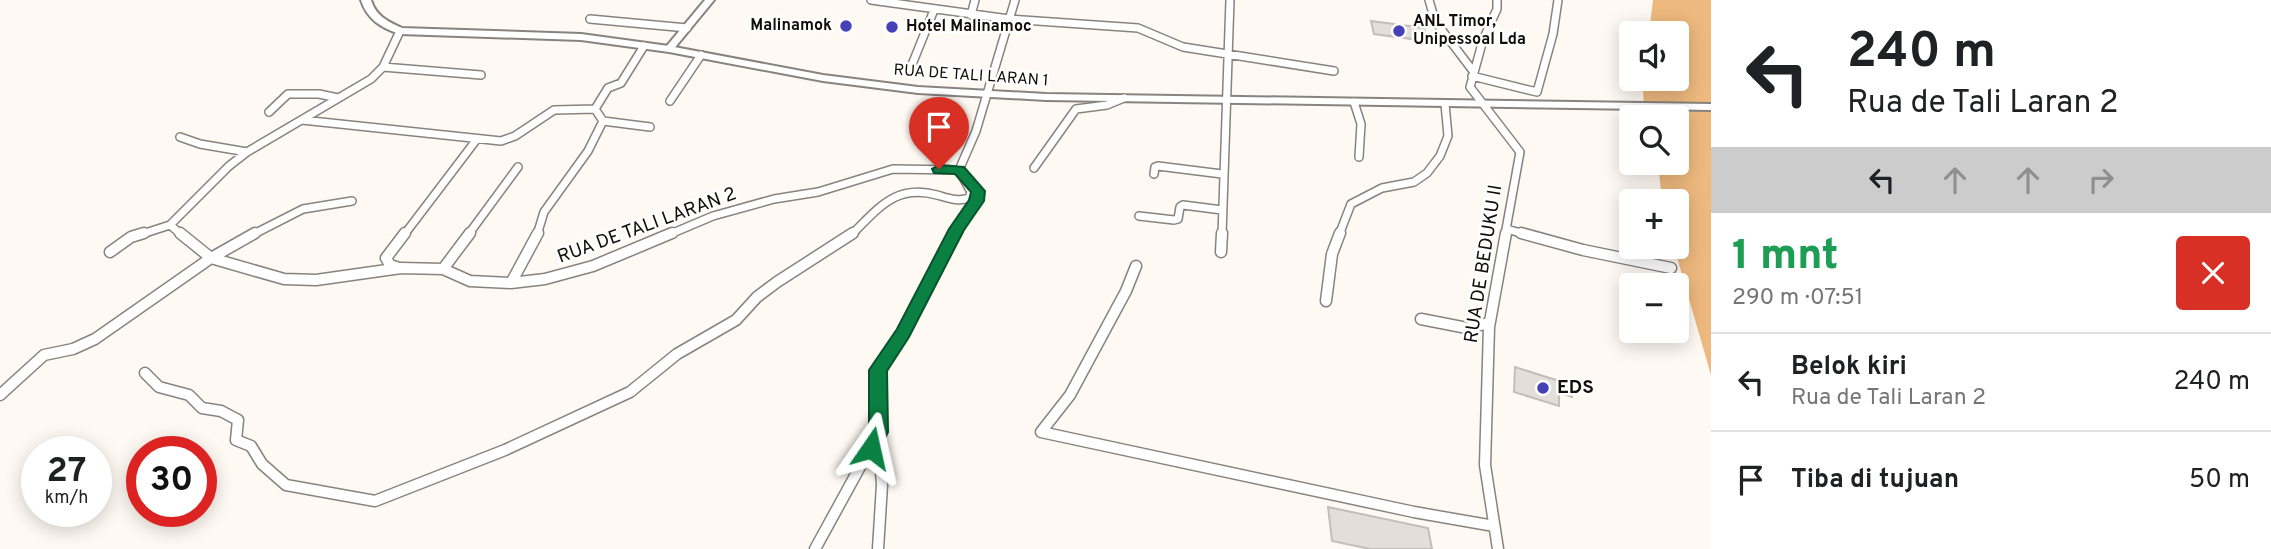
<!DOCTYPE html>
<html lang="id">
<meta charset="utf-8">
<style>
:root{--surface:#fff;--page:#f2f2f2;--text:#202124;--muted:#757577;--line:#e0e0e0}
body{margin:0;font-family:Overpass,sans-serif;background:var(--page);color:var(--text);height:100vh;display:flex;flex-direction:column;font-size:26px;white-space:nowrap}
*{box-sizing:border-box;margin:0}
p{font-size:23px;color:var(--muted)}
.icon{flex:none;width:38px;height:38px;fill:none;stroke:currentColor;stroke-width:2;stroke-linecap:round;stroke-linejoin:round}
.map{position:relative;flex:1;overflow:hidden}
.side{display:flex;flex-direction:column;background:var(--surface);width:560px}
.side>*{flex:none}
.banner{background:#fff;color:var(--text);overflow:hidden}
.buttons{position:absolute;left:1619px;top:21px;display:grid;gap:14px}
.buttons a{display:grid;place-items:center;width:70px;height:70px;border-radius:7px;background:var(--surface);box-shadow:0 4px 18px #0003;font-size:35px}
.speed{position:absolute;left:21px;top:436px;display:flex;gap:14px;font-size:35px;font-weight:700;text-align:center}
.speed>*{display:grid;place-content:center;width:91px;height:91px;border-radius:50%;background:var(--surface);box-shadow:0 4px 18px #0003;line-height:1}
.speed small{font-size:18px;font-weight:400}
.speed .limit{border:10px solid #d22;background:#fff;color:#111}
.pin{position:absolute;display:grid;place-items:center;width:60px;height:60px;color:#fff;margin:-72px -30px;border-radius:50% 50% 50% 0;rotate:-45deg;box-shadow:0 0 7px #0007}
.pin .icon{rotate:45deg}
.me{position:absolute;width:77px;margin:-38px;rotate:11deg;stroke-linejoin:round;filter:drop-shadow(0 0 5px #0008)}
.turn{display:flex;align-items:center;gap:24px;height:147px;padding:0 21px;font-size:32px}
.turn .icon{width:91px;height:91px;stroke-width:2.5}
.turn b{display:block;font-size:49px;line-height:60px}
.lanes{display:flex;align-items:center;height:66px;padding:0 21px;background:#0003;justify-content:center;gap:35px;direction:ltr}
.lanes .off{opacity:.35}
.round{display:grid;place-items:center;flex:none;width:74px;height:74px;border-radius:7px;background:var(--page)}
.overview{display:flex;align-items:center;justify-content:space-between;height:119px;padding:0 21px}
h1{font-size:42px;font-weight:800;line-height:52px;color:#1e9e55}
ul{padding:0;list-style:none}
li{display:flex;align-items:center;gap:21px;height:98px;padding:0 21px;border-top:2px solid var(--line)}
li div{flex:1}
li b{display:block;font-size:26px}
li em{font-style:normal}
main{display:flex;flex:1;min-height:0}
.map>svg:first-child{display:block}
.water{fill:#eeb97e}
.building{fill:#e3ded8;stroke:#c3beb8;stroke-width:2}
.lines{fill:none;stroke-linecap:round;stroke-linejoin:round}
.street-far1-casing{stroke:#88837e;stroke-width:10}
.street-casing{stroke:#88837e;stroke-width:13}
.secondary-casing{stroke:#88837e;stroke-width:4}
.primary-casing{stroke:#88837e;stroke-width:4}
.street-far1{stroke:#fff;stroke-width:7}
.street{stroke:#fff;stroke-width:10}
.secondary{fill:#fff;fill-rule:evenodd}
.primary{fill:#fff;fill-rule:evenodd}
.route{fill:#0b8043;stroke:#07532c;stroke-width:2}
.poi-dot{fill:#4741b7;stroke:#fff;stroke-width:2.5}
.labels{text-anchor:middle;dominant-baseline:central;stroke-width:5;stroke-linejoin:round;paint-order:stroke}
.far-poi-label{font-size:16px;font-weight:bold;fill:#100e0c;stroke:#fff;text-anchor:start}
.far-street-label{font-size:16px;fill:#100e0c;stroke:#fff}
.street-label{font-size:19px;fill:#100e0c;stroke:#fff}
.poi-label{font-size:19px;font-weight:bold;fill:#100e0c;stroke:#fff;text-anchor:start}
</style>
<main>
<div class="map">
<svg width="1711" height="549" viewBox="0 0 1711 549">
<rect width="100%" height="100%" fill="#fff9f3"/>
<!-- water -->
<path class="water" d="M1653,0H1711V375L1674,247H1676V201H1662L1658,163H1676V117H1645L1642,79H1676V33H1649Z"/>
<!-- building -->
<path class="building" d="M1371,21L1424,28L1427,41L1374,34Z
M1515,367L1572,385V397L1559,393V406L1514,392Z
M1328,507L1428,528L1432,549H1370L1332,541Z"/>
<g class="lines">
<!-- street-far1 casing -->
<g class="street-far1-casing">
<path id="street-far1" d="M871,0L1009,19L1138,28L1183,47L1334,71
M1429,0L1435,21L1473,71
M1497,0V9L1483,40L1470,87L1520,152L1505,235
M971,15L975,0
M590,19L687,28
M383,67L481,75
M911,67L934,10
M1472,76L1537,92L1553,34L1558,0
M670,101L701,55
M1354,102L1361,124L1359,157
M269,112L288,94H319L338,98
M302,120L501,141L515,136L554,110L595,109L608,88L621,83L644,46
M603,121L650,127
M180,137L200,144L247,152
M1034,168L1076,109L1107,105L1124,98
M1154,174L1155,167L1158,166L1222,174
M1139,216L1174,220L1178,219L1180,207L1183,205L1222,210
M1507,229L1527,235
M139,235L170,225
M182,235L170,225L229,166L247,152L371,79L383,67L400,31
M252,235L303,209L352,201
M404,235L477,139
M468,235L518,167
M537,235L544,212L588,151L603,121L595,109
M668,235L713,216L774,199L818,192L893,169L959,170L978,191L976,201L954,235
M851,235C879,208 895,184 937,195C948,198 958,202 969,198L971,192L959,170L976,131L1015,0
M1222,235L1230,0
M1339,235L1351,204L1382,188L1414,182L1427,173L1440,156L1448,136L1445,104"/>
</g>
<!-- street casing -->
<g class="street-casing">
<path id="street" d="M180,233L211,258L284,279L316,280L401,268L443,269L470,281L511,283L545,279L593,266L672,233
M1521,233L1583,250L1671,268
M110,252L131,237L144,233
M1221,252L1222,233
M1136,266L1126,291L1070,395L1041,432L1414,512L1494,526
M399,268L390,265L386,258L405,233
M443,269L470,233
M511,283L538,233
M1326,301L1332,254L1340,233
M1421,319L1467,328L1489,323
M145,373L159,387L189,395L202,408L221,411L238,420L236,440L251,446L262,464L286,485L375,501L505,450L630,392L677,354L736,320L757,297L777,282L853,233
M0,395L44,355L73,349L95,339L211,258L255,233
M815,549L878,434
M878,549L882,485L877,414L878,370L903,332L955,233
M1498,549L1485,465L1489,327L1506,233"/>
</g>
<!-- secondary casing -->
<g class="secondary-casing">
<path id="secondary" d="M705,0H714L672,51H666V47Z"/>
</g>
<!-- primary casing -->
<g class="primary-casing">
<path id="primary" d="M361,0H371C376,16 387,21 402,28L581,34L669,46L823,75L918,87L1046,94L1711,104V110L1046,100L918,93L823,81L669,52L581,40L400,34C381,28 367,19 361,0Z"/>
</g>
<!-- street-far1 -->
<use href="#street-far1" class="street-far1"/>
<!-- street -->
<use href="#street" class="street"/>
<!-- secondary -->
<use href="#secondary" class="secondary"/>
<!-- primary -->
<use href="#primary" class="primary"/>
</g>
<!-- route -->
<path class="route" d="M939,165L964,167L985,191L984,201L964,230L909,337L887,371L888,432L878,453L871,456L864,453L862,448L869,432V370L897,329L949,229L969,200L971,192L955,174L934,173L932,169Z"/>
<!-- markers -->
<g class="poi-dot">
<circle cx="846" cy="26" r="7"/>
<circle cx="892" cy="27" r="7"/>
<circle cx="1399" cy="31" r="7"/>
<circle cx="1543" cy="388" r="7"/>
</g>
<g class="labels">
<!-- far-poi labels -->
<g class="far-poi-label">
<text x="1413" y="22">ANL Timor,<tspan x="1413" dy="18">Unipessoal Lda</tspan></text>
<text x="832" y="26" text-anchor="end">Malinamok</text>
<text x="906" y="27">Hotel Malinamoc</text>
</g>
<!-- far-street labels -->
<g class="far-street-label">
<text transform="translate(971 76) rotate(4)">RUA DE TALI LARAN 1</text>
</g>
<!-- street labels -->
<g class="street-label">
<text transform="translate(647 226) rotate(-20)">RUA DE TALI LARAN 2</text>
<text transform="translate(1484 264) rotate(-81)">RUA DE BEDUKU II</text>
</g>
<!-- poi labels -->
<g class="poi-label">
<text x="1557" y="388">EDS</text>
</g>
</g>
</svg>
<div class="buttons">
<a><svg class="icon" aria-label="sound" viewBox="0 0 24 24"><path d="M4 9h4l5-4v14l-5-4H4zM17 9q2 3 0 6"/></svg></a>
<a><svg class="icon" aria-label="search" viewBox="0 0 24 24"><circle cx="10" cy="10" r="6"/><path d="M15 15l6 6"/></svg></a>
<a>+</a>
<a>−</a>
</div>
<div class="speed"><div>27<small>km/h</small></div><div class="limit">30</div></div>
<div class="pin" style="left:939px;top:169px;background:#d93025"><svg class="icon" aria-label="arrive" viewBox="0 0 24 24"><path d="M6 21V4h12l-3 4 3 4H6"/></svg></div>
<svg class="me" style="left:871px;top:448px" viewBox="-20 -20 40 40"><path d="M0-17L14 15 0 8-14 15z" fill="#0b8043" stroke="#fff" stroke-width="4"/></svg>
</div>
<section class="side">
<div class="banner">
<div class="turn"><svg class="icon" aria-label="left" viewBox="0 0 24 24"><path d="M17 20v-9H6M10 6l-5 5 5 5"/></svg><div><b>240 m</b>Rua de Tali Laran 2</div></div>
<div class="lanes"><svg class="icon" aria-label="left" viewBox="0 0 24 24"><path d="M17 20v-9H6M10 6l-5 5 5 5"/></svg><svg class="icon off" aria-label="ahead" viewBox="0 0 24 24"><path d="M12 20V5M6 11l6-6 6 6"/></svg><svg class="icon off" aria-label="ahead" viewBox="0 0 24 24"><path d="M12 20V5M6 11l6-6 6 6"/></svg><svg class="icon off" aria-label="right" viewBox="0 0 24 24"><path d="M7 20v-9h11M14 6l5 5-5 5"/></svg></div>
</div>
<div class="overview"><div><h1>1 mnt</h1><p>290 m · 07:51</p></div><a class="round" style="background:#d93025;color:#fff"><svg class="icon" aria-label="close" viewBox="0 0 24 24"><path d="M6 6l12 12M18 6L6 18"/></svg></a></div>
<ul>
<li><svg class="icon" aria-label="left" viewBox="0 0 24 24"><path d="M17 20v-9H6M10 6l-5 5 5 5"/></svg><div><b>Belok kiri</b><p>Rua de Tali Laran 2</p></div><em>240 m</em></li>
<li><svg class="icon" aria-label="arrive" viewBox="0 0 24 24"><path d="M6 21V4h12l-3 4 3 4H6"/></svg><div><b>Tiba di tujuan</b></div><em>50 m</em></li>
</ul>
</section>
</main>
